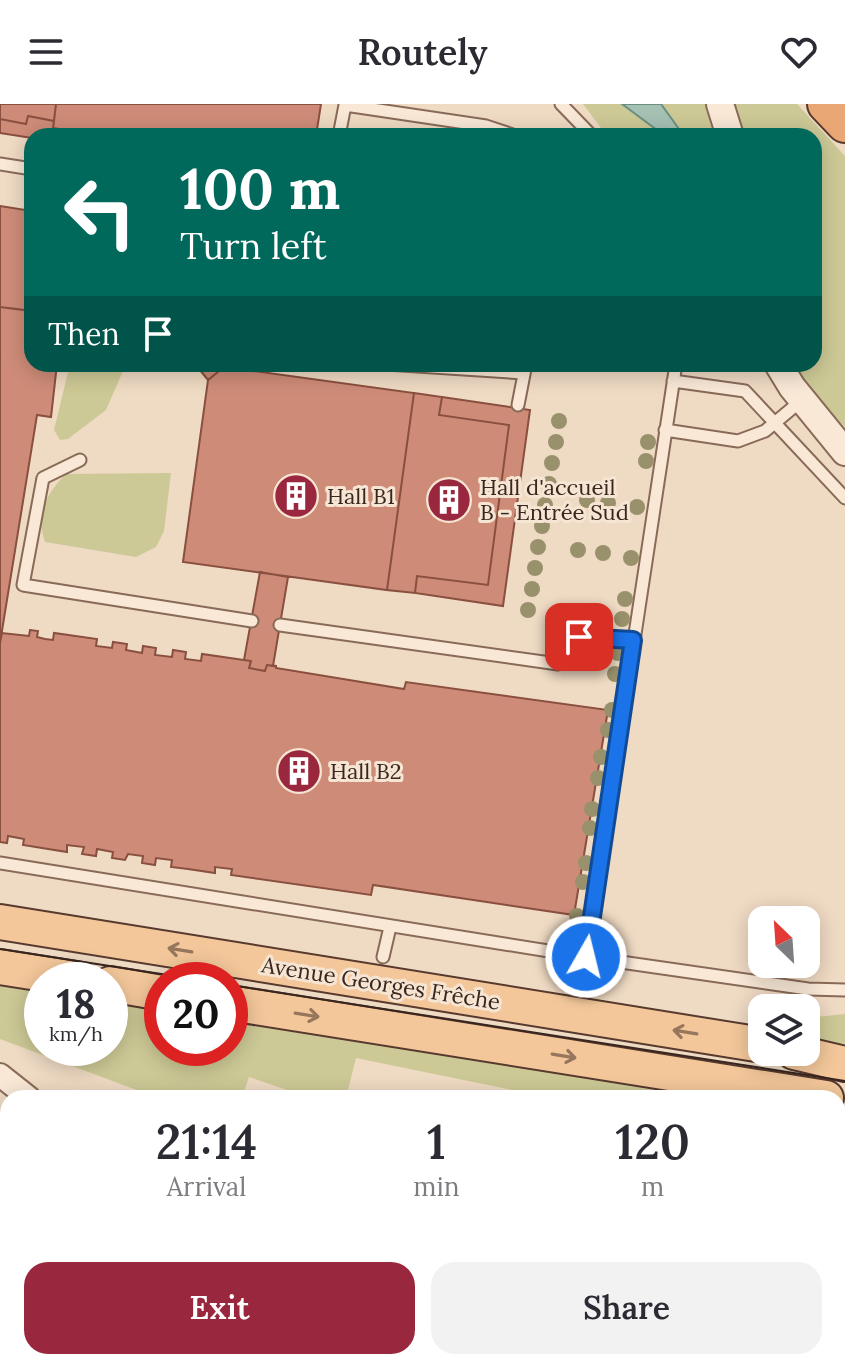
<!DOCTYPE html>
<meta charset="utf-8">
<style>
:root{--surface:#fff;--page:#f2f2f3;--text:#2b2b33;--muted:#7c7c81;--accent:#99283e}
body{margin:0;font-family:Lora,serif;background:var(--page);color:var(--text);height:100vh;display:flex;flex-direction:column;font-size:30px;white-space:nowrap}
*{box-sizing:border-box;margin:0}
p{font-size:26px;color:var(--muted)}
.icon{flex:none;width:44px;height:44px;fill:none;stroke:currentColor;stroke-width:2;stroke-linecap:round;stroke-linejoin:round}
.map{position:relative;flex:1;overflow:hidden}
.sheet{position:absolute;left:0px;top:986px;width:846px;height:280px;display:flex;flex-direction:column;background:var(--surface);border-radius:24px 24px 0 0;box-shadow:0 4px 20px #0003}
.sheet>*{flex:none}
.hud{position:absolute;left:24px;top:24px;width:798px;height:244px;border-radius:24px;box-shadow:0 4px 20px #0003;background:#00695c;color:#fff;overflow:hidden}
.needle{width:52px;rotate:335deg}
.tools{position:absolute;left:748px;top:802px;display:grid;gap:16px}
.tools a{display:grid;place-items:center;width:72px;height:72px;border-radius:16px;background:var(--surface);box-shadow:0 4px 20px #0003;font-size:40px}
.speed{position:absolute;left:24px;top:858px;display:flex;gap:16px;font-size:40px;font-weight:700;text-align:center}
.speed>*{display:grid;place-content:center;width:104px;height:104px;border-radius:50%;background:var(--surface);box-shadow:0 4px 20px #0003;line-height:1}
.speed small{font-size:20px;font-weight:400}
.speed .limit{border:12px solid #d22;background:#fff;color:#111}
.pin{position:absolute;display:grid;place-items:center;width:68px;height:68px;color:#fff;margin:-34px;border-radius:16px;box-shadow:0 4px 12px #0006}
.me{position:absolute;width:88px;margin:-44px;rotate:8deg;stroke-linejoin:round;filter:drop-shadow(0 0 6px #0008)}
.turn{display:flex;align-items:center;gap:28px;height:168px;padding:0 24px;font-size:36px}
.turn .icon{width:104px;height:104px;stroke-width:2.5}
.turn b{display:block;font-size:56px;line-height:68px}
.then{display:flex;align-items:center;height:76px;padding:0 24px;background:#0003;gap:16px;font-size:30px}
.eta{display:flex;justify-content:space-evenly;align-items:center;height:136px;text-align:center}
.eta b{font-size:48px;font-weight:600;line-height:56px}
.action{display:flex;gap:16px;margin-top:auto;padding:16px 24px}
.action a{flex:1;height:92px;border-radius:24px;background:var(--accent);color:#fff;font-size:32px;font-weight:600;line-height:92px;text-align:center}
.action a+a{background:var(--page);color:var(--text)}
header{display:flex;justify-content:space-between;align-items:center;height:104px;padding:0 24px;background:var(--surface);font-size:36px;font-weight:600}
.map>svg:first-child{display:block}
.green{fill:#cdc996}
.water{fill:#a5c1b4;stroke:#6c9080;stroke-width:2}
.building{fill:#ce8c78;stroke:#894f3f;stroke-width:2}
.lines{fill:none;stroke-linecap:round;stroke-linejoin:round}
.service-casing{stroke:#896a59;stroke-width:15}
.minor-casing{stroke:#896a59;stroke-width:26}
.tertiary-casing{stroke:#896a59;stroke-width:30}
.primary-casing{stroke:#57392e;stroke-width:38}
.trunk-casing{stroke:#57392e;stroke-width:40}
.service{stroke:#f9e8d6;stroke-width:11}
.minor{stroke:#f9e8d6;stroke-width:22}
.tertiary{stroke:#f9e8d6;stroke-width:26}
.primary{stroke:#f3c79a;stroke-width:34}
.trunk{stroke:#e9a776;stroke-width:36}
.tram{stroke:#39261e;stroke-width:2}
.tree{fill:#99916c}
.oneway{stroke:#96765c}
.route-casing{stroke:#114b97;stroke-width:20}
.route{stroke:#1a73e8;stroke-width:14}
.labels{text-anchor:middle;dominant-baseline:central;stroke-width:6;stroke-linejoin:round;paint-order:stroke}
.poi-label{font-size:22px;fill:#39261e;stroke:#f6e5d3;text-anchor:start}
.street-label{font-size:22px;fill:#39261e;stroke:#f6e5d3}
</style>
<header><svg class="icon" aria-label="menu" viewBox="0 0 24 24"><path d="M4 6h16M4 12h16M4 18h16"/></svg>Routely<svg class="icon" aria-label="heart" viewBox="0 0 24 24"><path d="M12 20l-8-8c-3-5 5-10 8-4 3-6 11-1 8 4z"/></svg></header>
<div class="map">
<svg width="845" height="1266" viewBox="0 0 845 1266">
<rect width="100%" height="100%" fill="#efdac3"/>
<!-- green -->
<path class="green" d="M583,0H705L714,32H607Z
M732,0H797L845,52V323L799,274L794,260H814V32H739Z
M70,260H126L106,306L68,335L60,336L54,326Z
M171,369L164,427L156,443L136,453L45,438C35,410 46,390 66,370Z
M0,875L42,882V944H110V894L162,903V944H230V914L756,994H551L356,954L346,994H303L302,991L249,973L242,994H158L0,935Z
M845,910V940L808,936L806,914Z"/>
<!-- water -->
<path class="water" d="M622,0H661L684,32H665Z"/>
<!-- building -->
<path class="building" d="M0,0H56L54,17L28,12L26,20L0,15Z
M56,0H321L316,32H104L53,24Z
M28,12L54,17L53,24L58,25L57,32L32,34L0,29V15L26,20Z
M0,102L32,107V207L0,203Z
M0,203L32,207V260H57L51,313L37,311L0,539Z
M195,260H221L224,263L208,276Z
M224,263L414,289L387,486L183,458L208,276Z
M414,289L442,293L439,311L509,321L488,481L417,472L415,489L387,486Z
M442,293L530,306L503,502L415,489L417,472L488,481L509,321L439,311Z
M260,468L288,473L273,562L267,561L265,567L249,564L251,557L244,556Z
M30,526L38,527L37,533L45,535L53,536L54,529L97,535L96,542L112,544L113,538L127,540L126,546L142,549L143,542L156,544L155,551L172,553L173,546L186,548L185,555L201,557L202,550L251,557L249,564L265,567L267,561L276,562V564L404,585L406,578L608,606L574,811L373,781L371,791L231,771L232,765L215,763V769L188,765L171,763L172,756L156,754L155,761L142,759L143,752L128,750L125,756L112,754L113,748L97,745L96,752L82,750L84,743L67,741V748L23,741L24,735L8,732L7,739L0,738V539L2,529L29,532Z
M8,1013V1033L0,1044V1014L5,1017Z
M838,1091L845,1092V1150L838,1149Z
M0,1099L8,1102L6,1131L0,1129Z
M843,1163L845,1164V1192L840,1215L838,1214V1173H840Z
M0,1174L8,1178V1204L0,1221Z
M84,1258H121L119,1263L112,1259L109,1266H101Z
M175,1258H193L208,1266H171Z
M437,1258H462V1263H466L465,1258H477L478,1266H438Z
M524,1258H554V1266H524Z
M594,1258H654L655,1266H595Z
M684,1258H710L711,1266H685Z
M395,1261V1266H344V1263Z"/>
<g class="lines">
<!-- service casing -->
<g class="service-casing">
<path id="service" d="M561,0L592,32
M339,32L345,1L486,22L516,32
M0,60L32,65
M386,260L524,269
M673,277L745,287L845,394
M518,301L526,260
M665,326L738,337L765,327L802,296
M80,356L43,374L23,481L252,517
M280,521L558,560L579,533L633,536
M0,759L586,853L808,885L845,886
M383,853L390,823
M586,853L676,260"/>
</g>
<!-- minor casing -->
<g class="minor-casing">
<path id="minor" d="M0,971L29,994
M304,1266V1258"/>
</g>
<!-- tertiary casing -->
<g class="tertiary-casing">
<path id="tertiary" d="M720,0L730,32
M778,260L792,283L845,348"/>
</g>
<!-- primary casing -->
<g class="primary-casing">
<path id="primary" d="M0,818L762,941
M0,863L82,876
M110,880L162,889
M230,899L826,994
M794,948L845,960"/>
</g>
<!-- trunk casing -->
<g class="trunk-casing">
<path id="trunk" d="M826,0L845,20"/>
</g>
<!-- service -->
<use href="#service" class="service"/>
<!-- minor -->
<use href="#minor" class="minor"/>
<!-- tertiary -->
<use href="#tertiary" class="tertiary"/>
<!-- primary -->
<use href="#primary" class="primary"/>
<!-- trunk -->
<use href="#trunk" class="trunk"/>
<!-- tram -->
<path class="tram" d="M0,845L200,876
M230,881L845,977"/>
</g>
<!-- trees -->
<g class="tree">
<circle cx="559" cy="317" r="8"/>
<circle cx="556" cy="338" r="8"/>
<circle cx="648" cy="338" r="8"/>
<circle cx="646" cy="357" r="8"/>
<circle cx="552" cy="359" r="8"/>
<circle cx="549" cy="380" r="8"/>
<circle cx="587" cy="396" r="8"/>
<circle cx="608" cy="399" r="8"/>
<circle cx="545" cy="401" r="8"/>
<circle cx="637" cy="403" r="8"/>
<circle cx="542" cy="422" r="8"/>
<circle cx="538" cy="443" r="8"/>
<circle cx="578" cy="446" r="8"/>
<circle cx="603" cy="449" r="8"/>
<circle cx="631" cy="454" r="8"/>
<circle cx="535" cy="464" r="8"/>
<circle cx="532" cy="485" r="8"/>
<circle cx="625" cy="495" r="8"/>
<circle cx="528" cy="506" r="8"/>
<circle cx="622" cy="515" r="8"/>
<circle cx="618" cy="549" r="8"/>
<circle cx="615" cy="570" r="8"/>
<circle cx="612" cy="606" r="8"/>
<circle cx="608" cy="626" r="8"/>
<circle cx="601" cy="653" r="8"/>
<circle cx="598" cy="674" r="8"/>
<circle cx="592" cy="705" r="8"/>
<circle cx="590" cy="724" r="8"/>
<circle cx="586" cy="759" r="8"/>
<circle cx="583" cy="778" r="8"/>
<circle cx="577" cy="812" r="8"/>
<circle cx="575" cy="829" r="8"/>
</g>
<!-- one-way arrows -->
<defs><path id="oneway-shaft" d="M-6 0H5M1.5-3L5.5 0L1.5 3" fill="none" stroke-width="1.6" stroke-linecap="round" stroke-linejoin="round" transform="scale(2)"/></defs>
<g class="oneway">
<use href="#oneway-shaft" transform="translate(180 846) rotate(-171)"/>
<use href="#oneway-shaft" transform="translate(307 911) rotate(9)"/>
<use href="#oneway-shaft" transform="translate(685 928) rotate(-171)"/>
<use href="#oneway-shaft" transform="translate(564 952) rotate(9)"/>
</g>
<g class="lines">
<!-- route casing -->
<g class="route-casing">
<path id="route" d="M579,533L633,536L586,853"/>
</g>
<!-- route -->
<use href="#route" class="route"/>
</g>
<!-- icons -->
<defs>
<g id="building-disc" transform="scale(2.3)"><circle r="9.5" fill="#99283e" stroke="#f6e5d3"/><path d="M-4-6H4V6H1V3H-1V6H-4ZM-2.5-4.3h1.7v1.8h-1.7ZM.8-4.3h1.7v1.8H.8ZM-2.5-1h1.7V.8h-1.7ZM.8-1h1.7V.8H.8Z" fill="#fff"/></g>
</defs>
<g fill-rule="evenodd">
<use href="#building-disc" x="296" y="392"/>
<use href="#building-disc" x="449" y="396"/>
<use href="#building-disc" x="299" y="667"/>
</g>
<g class="labels">
<!-- poi labels -->
<g class="poi-label">
<text x="480" y="383">Hall d'accueil<tspan x="480" dy="25">B - Entrée Sud</tspan></text>
<text x="327" y="392">Hall B1</text>
<text x="330" y="667">Hall B2</text>
</g>
<!-- street labels -->
<g class="street-label">
<text transform="translate(381 879) rotate(9)">Avenue Georges Frêche</text>
</g>
</g>
</svg>
<div class="tools">
<a><svg class="needle" viewBox="-14 -14 28 28"><path d="M0-13l5 13h-10z" fill="#e53935"/><path d="M0 13l5-13h-10z" fill="#7c7c81"/></svg></a>
<a><svg class="icon" aria-label="layers" viewBox="0 0 24 24"><path d="M12 4l9 5-9 5-9-5zM3 14l9 5 9-5"/></svg></a>
</div>
<div class="speed"><div>18<small>km/h</small></div><div class="limit">20</div></div>
<div class="pin" style="left:579px;top:533px;background:#d93025"><svg class="icon" aria-label="arrive" viewBox="0 0 24 24"><path d="M6 21V4h12l-3 4 3 4H6"/></svg></div>
<svg class="me" style="left:586px;top:853px" viewBox="-20 -20 40 40"><circle r="17" fill="#1a73e8" stroke="#fff" stroke-width="3"/><path d="M0-11L8 9 0 5-8 9z" fill="#fff"/></svg>
<div class="hud">
<div class="turn"><svg class="icon" aria-label="left" viewBox="0 0 24 24"><path d="M17 20v-9H6M10 6l-5 5 5 5"/></svg><div><b>100 m</b>Turn left</div></div>
<div class="then">Then<svg class="icon" aria-label="arrive" viewBox="0 0 24 24"><path d="M6 21V4h12l-3 4 3 4H6"/></svg></div>
</div>
<section class="sheet">
<div class="eta">
<div><b>21:14</b><p>Arrival</p></div>
<div><b>1</b><p>min</p></div>
<div><b>120</b><p>m</p></div>
</div>
<div class="action"><a>Exit</a><a>Share</a></div>
</section>
</div>
